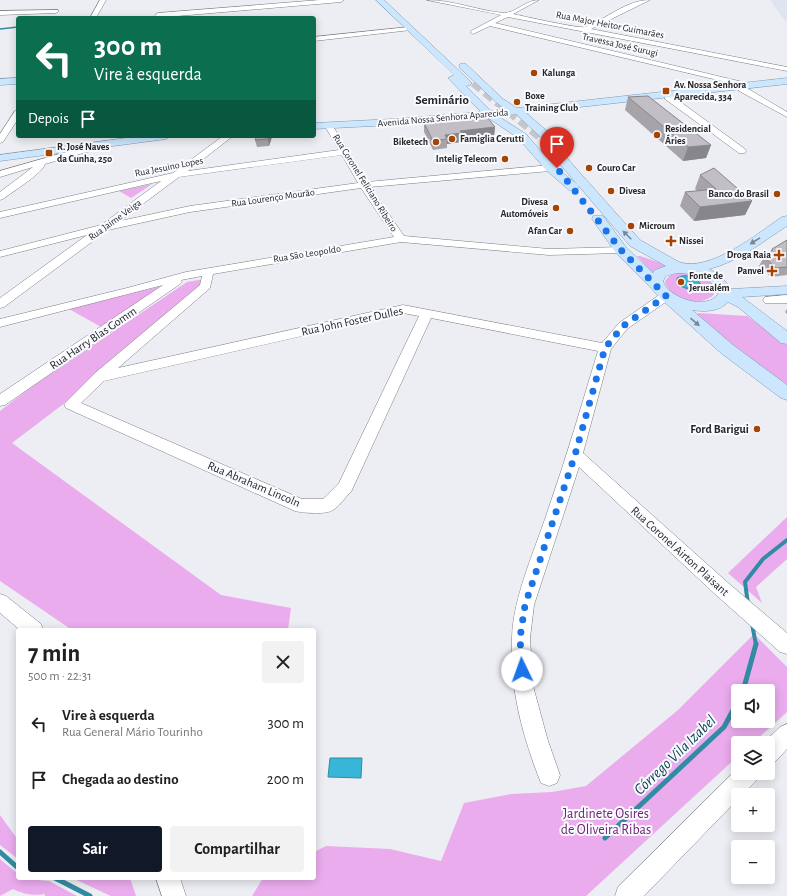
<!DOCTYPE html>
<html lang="pt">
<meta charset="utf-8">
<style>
:root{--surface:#fff;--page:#f2f2f2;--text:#202124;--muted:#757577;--accent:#111827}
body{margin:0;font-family:"Alegreya Sans",sans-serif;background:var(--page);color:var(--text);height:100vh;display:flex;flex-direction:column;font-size:15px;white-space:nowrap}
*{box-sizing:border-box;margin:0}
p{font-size:13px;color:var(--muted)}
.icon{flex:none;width:22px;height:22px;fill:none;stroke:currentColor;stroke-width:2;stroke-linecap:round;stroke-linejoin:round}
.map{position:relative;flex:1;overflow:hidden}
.details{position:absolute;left:16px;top:628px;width:300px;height:252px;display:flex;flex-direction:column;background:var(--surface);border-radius:4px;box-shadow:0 2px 10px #0003}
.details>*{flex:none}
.guide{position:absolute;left:16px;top:16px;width:300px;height:122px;border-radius:4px;box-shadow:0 2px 10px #0003;background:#0b6e4f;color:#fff;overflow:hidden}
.buttons{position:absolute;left:731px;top:684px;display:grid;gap:8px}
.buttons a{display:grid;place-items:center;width:44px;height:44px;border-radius:4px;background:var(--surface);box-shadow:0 2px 10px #0003;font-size:20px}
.pin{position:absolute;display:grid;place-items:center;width:34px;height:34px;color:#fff;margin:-41px -17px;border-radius:50% 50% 50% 0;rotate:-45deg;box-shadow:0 0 4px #0007}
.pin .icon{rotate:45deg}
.me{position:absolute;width:44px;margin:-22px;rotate:357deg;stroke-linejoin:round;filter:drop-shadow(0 0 3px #0008)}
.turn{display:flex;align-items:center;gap:14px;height:84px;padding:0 12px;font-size:18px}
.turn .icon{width:52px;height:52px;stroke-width:2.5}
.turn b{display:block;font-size:28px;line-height:34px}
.then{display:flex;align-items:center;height:38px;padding:0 12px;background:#0003;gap:8px;font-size:15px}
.round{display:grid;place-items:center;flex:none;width:42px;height:42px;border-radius:4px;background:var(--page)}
.summary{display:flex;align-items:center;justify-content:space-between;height:68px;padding:0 12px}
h1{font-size:24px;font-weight:700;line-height:30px}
.primary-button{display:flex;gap:8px;margin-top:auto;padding:8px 12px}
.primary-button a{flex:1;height:46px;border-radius:4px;background:var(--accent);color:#fff;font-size:16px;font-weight:700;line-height:46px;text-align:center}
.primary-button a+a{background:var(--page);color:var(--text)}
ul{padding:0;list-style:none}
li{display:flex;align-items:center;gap:12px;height:56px;padding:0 12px}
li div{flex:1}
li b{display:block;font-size:15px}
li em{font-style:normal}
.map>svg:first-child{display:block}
.built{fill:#e0e4f1}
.green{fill:#ebacee;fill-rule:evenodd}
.water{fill:#38b6d7;stroke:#338ba3}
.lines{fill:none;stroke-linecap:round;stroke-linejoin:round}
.stream-far2{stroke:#338ba3;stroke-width:1.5}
.stream-far1{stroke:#338ba3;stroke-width:4}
.stream{stroke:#338ba3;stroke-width:5}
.major-tunnel{stroke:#c5c6cb;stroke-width:10;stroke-dasharray:10 5;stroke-linecap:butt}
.minor-casing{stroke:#7b7d82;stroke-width:1}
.major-casing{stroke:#7c98b2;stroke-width:1}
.minor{fill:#fff;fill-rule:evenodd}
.major{fill:#cce6fd;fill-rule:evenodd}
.wall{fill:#a6a4a9}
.shaded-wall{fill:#87868a}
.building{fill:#c1bfc5;stroke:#87868a}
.oneway{fill:#7a8693}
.route{stroke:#1a73e8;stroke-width:7;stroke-dasharray:0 12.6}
.poi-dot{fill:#a64405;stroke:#fafbff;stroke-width:1.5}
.labels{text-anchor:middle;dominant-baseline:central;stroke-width:4;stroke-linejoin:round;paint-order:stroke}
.far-street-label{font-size:10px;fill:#272729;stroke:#fafbff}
.far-poi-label{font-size:10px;font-weight:bold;fill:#272729;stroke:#fafbff;text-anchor:start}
.street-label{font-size:12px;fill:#272729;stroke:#fafbff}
.poi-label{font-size:12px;font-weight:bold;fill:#272729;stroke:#fafbff;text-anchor:end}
.far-district-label{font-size:13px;font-weight:bold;fill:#272729;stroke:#fafbff}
.near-park-label{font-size:14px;fill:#6f2474;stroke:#fafbff}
.near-water-label{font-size:16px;font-style:italic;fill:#063f4d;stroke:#fafbff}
</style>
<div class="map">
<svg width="787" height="896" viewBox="0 0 787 896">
<rect width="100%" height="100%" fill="#eceef3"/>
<!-- built -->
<path class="built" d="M770,0H787V21L784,20Z"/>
<!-- green -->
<path class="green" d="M152,184L131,198L119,191Z
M637,256H640L670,266L654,274Z
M678,273C689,273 712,274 715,289C715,292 714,296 711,297C698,307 667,298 665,281L671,274Z
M205,279L202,284L66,402L12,443L221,595L291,608L288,630H72L0,581V411L31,387L187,282Z
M166,285L103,328L69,309Z
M698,313L747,316L787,345V385L740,352L697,315Z
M787,517V559L756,587L762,603L728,573Z
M754,634L787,667V712L753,743H738V756L586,896H252L263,878H314V852L326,846L390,849L441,861L464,803L511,794L552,792L586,786L678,710ZM738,691H768V721H738Z
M0,815L18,840V859L0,845Z
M0,859L18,874V878L49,881L77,896H45V894C34,896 22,894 13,889L0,896Z
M72,878H130L136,896H111Z"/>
<!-- water -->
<path class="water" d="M682,276C689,275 696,277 700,283V286C692,291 683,289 677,283V278Z
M330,758H362L361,778L328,777Z"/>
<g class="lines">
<!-- stream-far2 -->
<path class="stream-far2" d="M0,29L18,27"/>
<!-- stream-far1 -->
<path class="stream-far1" d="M748,604L745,582L763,559L787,540
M752,624L756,645"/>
<!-- stream -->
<path class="stream" d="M743,691L756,644
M605,838L724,727L738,701
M0,852L18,868
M55,878L90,896"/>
<!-- major-tunnel -->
<path class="major-tunnel" d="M474,82C499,104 527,123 550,146"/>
<!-- minor casing -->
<g class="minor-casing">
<path id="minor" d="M100,0H106L96,18H90Z
M320,0H344L341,2L154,18L156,14L158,13Z
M427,0C454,0 479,11 504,13C515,13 526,0 539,0L513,14C523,16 579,29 585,27C607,19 626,0 650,0L591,29L787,67V71L508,17L495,23L747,83L751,85L747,87L490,26L473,34L470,32L471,31L501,15Z
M58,10V12L56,13L0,15V11Z
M409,27L411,28V30L314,41V37Z
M739,87H745L787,112V117L739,91Z
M665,95H671L745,149L746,151L745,153H739L665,99Z
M15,111H18V119L3,142L0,143V134Z
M328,124H334L335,126L334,128L367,182L550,165L555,168L550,171L370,187L404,236L549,249L621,247L626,250L621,253L549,255L401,242L213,274L210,288L118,368L403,305L602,343L619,323L662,293H670L672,296L670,299L627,329L611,349L583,453L727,582L787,633V654L780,652L715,594L579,467L534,605L530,638L533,686L548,741L560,775L557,783L549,786L541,783C523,738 509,687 512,638C513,596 536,548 549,507C567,456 582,403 598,351L431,318L351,492C345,497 340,506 333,510C326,515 303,513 295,511L66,408L64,404L95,373L200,285L202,276L181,280L182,282L180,284L5,405L0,406V394L163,285L0,327V319L127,288L186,272L394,237L361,188L190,212L108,230L4,307L0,308V298L87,235L0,257V251L101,225L161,181L0,218V212L173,173L223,136H233L188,171L339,150L326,128ZM342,155L358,183L190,206L120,221L179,177ZM403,313L419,316L339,483L323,499H302L81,403L104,381Z
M105,141L108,142L109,144L108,146L45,164C43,173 12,192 3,199L0,200V192L33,167L0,177V171Z
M787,295V303H765L763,300L765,297Z
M0,594L6,596L41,624L43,630H20L0,613Z
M787,724V749L776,761L768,764V743H763L780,727Z
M738,768V773H759L756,781L742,795H738V799L644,896H615L618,887Z
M156,878H180L186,896H162Z"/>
</g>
<!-- major casing -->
<g class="major-casing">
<path id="major" d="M376,0H384L470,81L472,83L470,85L466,86L491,111L505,109L497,103L460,68L459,66L460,64H466L503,99L517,108L787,78V84L526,113L547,131L566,151L568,153L565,156L640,240L679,262C710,273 758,233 782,217L787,216V226C762,242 738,262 709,269L721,276L731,289L787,286V294L742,297L787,331V344L781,343L738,307L728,302C719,312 704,312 692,310L733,345L787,385V400L781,398L721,353L661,299L650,287L616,253L592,219L593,216H603L626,247L653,273L655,270L666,266L630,246L578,185L579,187L577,190H569L546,170L518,138L487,117L393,125L314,129V123L393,119L481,112L448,78L454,75ZM516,114L547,143L544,146L546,148L577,184L554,166L526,134L498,116ZM677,273C695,273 712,276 718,294C707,311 668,298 663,281L666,276Z
M18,78V84L0,85V79Z
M141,136H171L166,139L0,161V155Z"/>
</g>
<!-- minor -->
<use href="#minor" class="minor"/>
<!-- major -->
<use href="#major" class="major"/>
</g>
<!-- wall -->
<path class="wall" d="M628,97L711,145L706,158L683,161L625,110Z
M424,123L495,127L494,136L462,139L461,142L447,144V148L433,150L424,132Z
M272,137L269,146L257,147L255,140Z
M700,175L752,201L745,215L694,221L680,206L685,192L697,191L695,189Z
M787,240V275L771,277L759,266L764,257L770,252L772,249Z
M787,309V314L785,312Z"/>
<!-- shaded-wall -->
<path class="shaded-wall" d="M495,127L494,136L462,139L461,142L447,144V139L445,135L460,131Z
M269,136H272V137L269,146L268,139Z
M711,145L706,158L683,161L688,147Z
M752,201L745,215L694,221L700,207Z"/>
<!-- building -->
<path class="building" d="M648,96L711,145L688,147L628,97Z
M487,117L495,127L460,131L462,133L445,135L447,139L433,141L424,123Z
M257,136H269L268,139L255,140Z
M714,168L752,201L700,207L685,192L716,189L700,175Z
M787,240V267L776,268L764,257L773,250L772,249Z"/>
<!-- one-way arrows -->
<defs><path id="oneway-solid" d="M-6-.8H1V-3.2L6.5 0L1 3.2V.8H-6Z"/></defs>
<g class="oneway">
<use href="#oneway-solid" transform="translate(627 235) rotate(-135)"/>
<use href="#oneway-solid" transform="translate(755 241) rotate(148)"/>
<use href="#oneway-solid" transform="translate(695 322) rotate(41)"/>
</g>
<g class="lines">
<!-- route -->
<path class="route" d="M522,670L520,638L525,605L575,455L605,348L623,326L666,296L621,250L557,168"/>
</g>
<!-- markers -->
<g class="poi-dot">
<circle cx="534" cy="73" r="4"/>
<rect x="662" y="87" width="8" height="8" rx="2"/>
<circle cx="517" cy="102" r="4"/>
<circle cx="657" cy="135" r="4"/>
<circle cx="452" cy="139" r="4"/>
<circle cx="436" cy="142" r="4"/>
<rect x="45" y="149" width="8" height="8" rx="2"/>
<circle cx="505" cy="159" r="4"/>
<circle cx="589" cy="168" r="4"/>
<circle cx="611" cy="191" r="4"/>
<circle cx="777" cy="194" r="4"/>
<circle cx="556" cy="208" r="4"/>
<circle cx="631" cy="226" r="4"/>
<circle cx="570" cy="231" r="4"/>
<path d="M669 235h4v4h4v4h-4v4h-4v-4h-4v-4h4z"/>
<path d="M777 249h4v4h4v4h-4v4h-4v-4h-4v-4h4z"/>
<path d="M770 265h4v4h4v4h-4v4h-4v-4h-4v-4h4z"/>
<circle cx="681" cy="282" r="4"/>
<circle cx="757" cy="429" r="4"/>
</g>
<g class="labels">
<!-- far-street labels -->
<g class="far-street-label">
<text transform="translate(610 25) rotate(11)">Rua Major Heitor Guimarães</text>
<text transform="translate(620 45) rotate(13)">Travessa José Surugi</text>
<text transform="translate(443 118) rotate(-5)">Avenida Nossa Senhora Aparecida</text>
<text transform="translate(169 167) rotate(-11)">Rua Jesuino Lopes</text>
<text transform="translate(365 183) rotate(58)">Rua Coronel Feliciano Ribeiro</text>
<text transform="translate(273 198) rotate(-8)">Rua Lourenço Mourão</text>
<text transform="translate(115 220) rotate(-36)">Rua Jaime Veiga</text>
<text transform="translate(307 254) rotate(-9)">Rua São Leopoldo</text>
</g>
<!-- far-poi labels -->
<g class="far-poi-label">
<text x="542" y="73">Kalunga</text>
<text x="674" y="85">Av. Nossa Senhora<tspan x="674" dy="12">Aparecida, 334</tspan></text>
<text x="525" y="96">Boxe<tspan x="525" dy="12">Training Club</tspan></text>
<text x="665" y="129">Residencial<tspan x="665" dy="12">Áries</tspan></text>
<text x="460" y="139">Famiglia Cerutti</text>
<text x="428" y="142" text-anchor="end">Biketech</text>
<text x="57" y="147">R. José Naves<tspan x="57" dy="12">da Cunha, 250</tspan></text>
<text x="497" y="159" text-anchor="end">Intelig Telecom</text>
<text x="597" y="168">Couro Car</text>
<text x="619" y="191">Divesa</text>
<text x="769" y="194" text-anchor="end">Banco do Brasil</text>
<text x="548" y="202" text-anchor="end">Divesa<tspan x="548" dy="12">Automóveis</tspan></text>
<text x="639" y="226">Microum</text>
<text x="562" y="231" text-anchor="end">Afan Car</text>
<text x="679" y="241">Nissei</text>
<text x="771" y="255" text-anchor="end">Droga Raia</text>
<text x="764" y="271" text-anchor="end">Panvel</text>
<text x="689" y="276">Fonte de<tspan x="689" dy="12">Jerusalém</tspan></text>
</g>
<!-- street labels -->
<g class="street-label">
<text transform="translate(352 321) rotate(-12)">Rua John Foster Dulles</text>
<text transform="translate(93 338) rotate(-34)">Rua Harry Blas Gomm</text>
<text transform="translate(254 484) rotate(23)">Rua Abraham Lincoln</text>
<text transform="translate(680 551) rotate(42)">Rua Coronel Airton Plaisant</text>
</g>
<!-- poi labels -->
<g class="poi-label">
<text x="749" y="429">Ford Barigui</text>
</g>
<!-- far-district labels -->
<g class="far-district-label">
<text x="442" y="100">Seminário</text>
</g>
<!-- near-park labels -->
<g class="near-park-label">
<text x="606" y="814">Jardinete Osires<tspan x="606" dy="16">de Oliveira Ribas</tspan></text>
</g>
<!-- near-water labels -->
<g class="near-water-label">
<text transform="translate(675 755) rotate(-44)">Córrego Vila Izabel</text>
</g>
</g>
</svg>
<div class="buttons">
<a><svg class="icon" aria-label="sound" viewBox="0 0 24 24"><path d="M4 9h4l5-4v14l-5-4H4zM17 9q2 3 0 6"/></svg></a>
<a><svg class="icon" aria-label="layers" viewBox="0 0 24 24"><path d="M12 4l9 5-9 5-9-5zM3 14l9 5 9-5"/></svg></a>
<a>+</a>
<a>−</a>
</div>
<div class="pin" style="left:557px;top:168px;background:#d93025"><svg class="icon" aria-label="arrive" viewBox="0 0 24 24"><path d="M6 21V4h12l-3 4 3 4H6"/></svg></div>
<svg class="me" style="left:522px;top:670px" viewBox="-20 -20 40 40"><circle r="19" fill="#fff"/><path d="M0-13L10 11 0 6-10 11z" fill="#1a73e8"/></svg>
<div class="guide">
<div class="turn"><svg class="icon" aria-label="left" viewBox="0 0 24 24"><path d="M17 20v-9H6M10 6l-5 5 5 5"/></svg><div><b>300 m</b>Vire à esquerda</div></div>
<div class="then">Depois<svg class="icon" aria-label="arrive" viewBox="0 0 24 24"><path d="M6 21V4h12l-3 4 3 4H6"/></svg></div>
</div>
<section class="details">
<div class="summary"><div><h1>7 min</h1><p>500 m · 22:31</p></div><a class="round"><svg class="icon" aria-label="close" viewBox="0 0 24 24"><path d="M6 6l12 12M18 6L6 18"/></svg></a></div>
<ul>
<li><svg class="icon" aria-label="left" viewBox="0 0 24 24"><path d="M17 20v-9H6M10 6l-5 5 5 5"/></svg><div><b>Vire à esquerda</b><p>Rua General Mário Tourinho</p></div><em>300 m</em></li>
<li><svg class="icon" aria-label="arrive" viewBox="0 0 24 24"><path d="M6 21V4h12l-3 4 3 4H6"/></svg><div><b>Chegada ao destino</b></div><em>200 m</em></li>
</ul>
<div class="primary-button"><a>Sair</a><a>Compartilhar</a></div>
</section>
</div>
